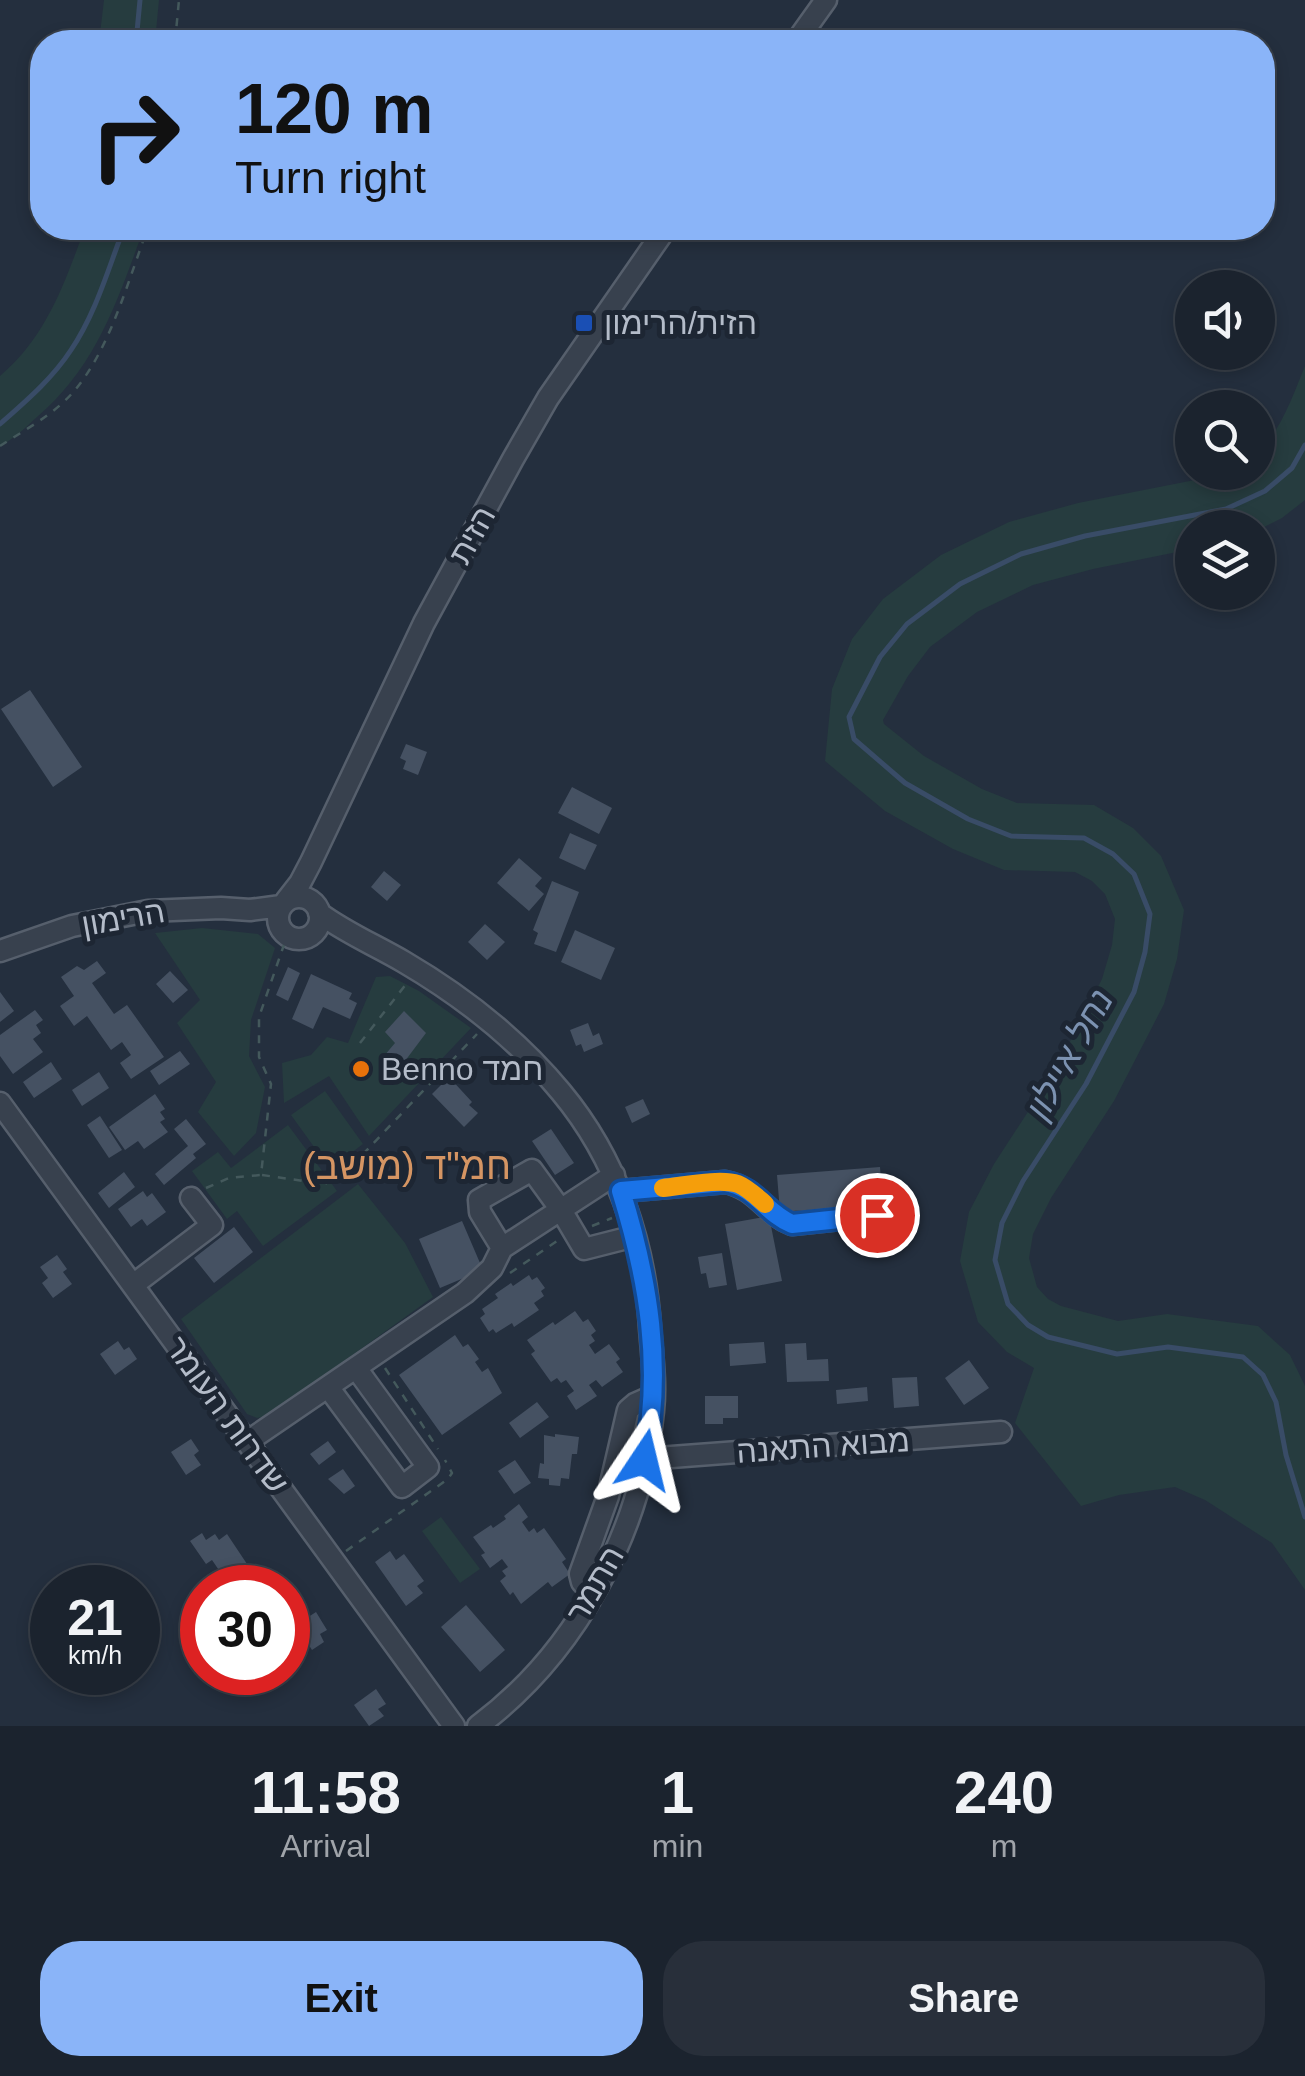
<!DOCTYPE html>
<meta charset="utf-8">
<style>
:root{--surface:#1b232e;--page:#282f3a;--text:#f1f3f6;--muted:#a0a4aa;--line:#39404a;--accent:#8ab4f8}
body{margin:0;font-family:Arial,"Noto Sans Hebrew",sans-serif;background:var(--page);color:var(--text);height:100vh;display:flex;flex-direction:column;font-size:38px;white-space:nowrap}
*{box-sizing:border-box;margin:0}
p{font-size:32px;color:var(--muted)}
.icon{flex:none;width:55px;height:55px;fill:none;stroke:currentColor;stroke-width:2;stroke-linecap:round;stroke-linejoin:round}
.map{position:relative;height:1726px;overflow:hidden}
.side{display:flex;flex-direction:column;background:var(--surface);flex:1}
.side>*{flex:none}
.hud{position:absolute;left:30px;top:30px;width:1245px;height:210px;border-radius:40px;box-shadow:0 5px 15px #0003,0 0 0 2px var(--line);background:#8ab4f8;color:#111;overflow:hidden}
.fabs{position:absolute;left:1175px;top:270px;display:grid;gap:20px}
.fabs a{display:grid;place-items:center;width:100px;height:100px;border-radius:50%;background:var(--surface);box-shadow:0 5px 15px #0003,0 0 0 2px var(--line);font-size:50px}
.speed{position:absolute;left:30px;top:1565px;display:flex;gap:20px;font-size:50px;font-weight:700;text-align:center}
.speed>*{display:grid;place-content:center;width:130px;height:130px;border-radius:50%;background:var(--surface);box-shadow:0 5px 15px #0003,0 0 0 2px var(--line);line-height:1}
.speed small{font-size:25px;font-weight:400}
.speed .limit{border:15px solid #d22;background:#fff;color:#111}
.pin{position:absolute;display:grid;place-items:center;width:85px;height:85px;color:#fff;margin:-42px;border:5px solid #fff;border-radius:50%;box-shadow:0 2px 10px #0007}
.me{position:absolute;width:110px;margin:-55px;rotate:10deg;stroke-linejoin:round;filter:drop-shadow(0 0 8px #0008)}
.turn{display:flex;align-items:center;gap:35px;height:210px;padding:0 40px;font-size:45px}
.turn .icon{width:130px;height:130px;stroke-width:2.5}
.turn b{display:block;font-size:70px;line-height:85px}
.eta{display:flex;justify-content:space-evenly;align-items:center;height:170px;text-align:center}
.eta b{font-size:60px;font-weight:700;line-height:70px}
.primary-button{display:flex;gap:20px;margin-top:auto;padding:20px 40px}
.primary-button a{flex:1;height:115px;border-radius:40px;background:var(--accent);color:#111;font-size:40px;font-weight:700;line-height:115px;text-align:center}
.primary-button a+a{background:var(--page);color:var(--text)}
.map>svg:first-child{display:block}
.green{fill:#263c3f}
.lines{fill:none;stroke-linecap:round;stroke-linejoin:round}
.stream{stroke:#394c67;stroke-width:5}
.building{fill:#455162}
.minor-casing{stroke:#565f6c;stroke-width:25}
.path{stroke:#44595c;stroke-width:2.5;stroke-dasharray:8 8;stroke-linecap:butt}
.minor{stroke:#38414e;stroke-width:20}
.route-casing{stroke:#114b97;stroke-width:25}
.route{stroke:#1a73e8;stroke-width:18}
.slow{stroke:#f59e0b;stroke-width:18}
.transit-dot{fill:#1a4fb4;stroke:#1d2633;stroke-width:4}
.food-dot{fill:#e8710a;stroke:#1d2633;stroke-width:4}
.labels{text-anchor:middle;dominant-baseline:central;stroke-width:10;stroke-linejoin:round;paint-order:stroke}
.poi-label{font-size:32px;fill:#b4bcc9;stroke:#1d2633;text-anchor:start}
.street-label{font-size:32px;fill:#b4bcc9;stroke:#1d2633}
.water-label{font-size:35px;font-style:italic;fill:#7c92b1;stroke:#1d2633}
.quarter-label{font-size:38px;fill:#d59563;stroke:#1d2633}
</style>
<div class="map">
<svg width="1305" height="1726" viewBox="0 0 1305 1726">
<rect width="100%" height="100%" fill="#242f3e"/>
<!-- green -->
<path class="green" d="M104,0H159L155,42H99Z
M85,228H144C118,299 97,366 37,417C25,428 14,439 0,446V376C47,336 64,284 85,228Z
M1305,366V500L1282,518L1258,530V528H1192V549L1093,569L1033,585L977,612L930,647L908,676L883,720L884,724L924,756L982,789L1017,803L1094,805L1133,828L1161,856L1184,910L1177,959L1164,1004L1114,1101L1051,1198L1033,1234L1029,1258L1037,1287L1048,1299L1061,1306L1118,1321L1167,1314L1258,1326L1290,1355L1305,1386V1590L1272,1543L1205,1500L1175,1487L1119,1495L1081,1506L1015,1423L1034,1368L1007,1352L978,1322L960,1261L969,1212L994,1164L1057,1067L1102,979L1112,945L1115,919L1105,894L1092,881L1075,872L1004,870L953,849L885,811L825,761L832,689L852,639L883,599L941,555L1009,522L1078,503L1215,476L1223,473L1258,472V452C1280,433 1294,393 1305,366Z
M202,928L258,934L275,948L251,1020L249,1056L265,1087L256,1133L234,1156L198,1112L216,1082L177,1023L200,1000L155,933Z
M390,976L419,991L471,1028L369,1136L329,1076L284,1103L282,1063L311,1055L327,1037L348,1043L376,977Z
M325,1091L363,1144L330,1169L291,1115Z
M288,1125L337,1191L263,1246L237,1211L227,1219L192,1171L218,1152L231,1168Z
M358,1184L405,1243L433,1297L268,1416L257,1418L247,1414L181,1319Z
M441,1517L480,1569L460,1583L422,1531Z"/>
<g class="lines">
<!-- stream -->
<path class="stream" d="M136,42L140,0
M0,424C26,401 52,379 71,350C96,313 108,269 124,228
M1305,445L1292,468L1265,491L1226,509L1085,536L1021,554L960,584L907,624L880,657L849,717L854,739L905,783L968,819L1011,836L1084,838L1113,854L1134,874L1150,914L1145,952L1134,992L1086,1084L1023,1181L1002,1223L995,1260L1008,1304L1028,1325L1048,1337L1117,1354L1168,1347L1243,1357L1263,1375L1276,1402L1286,1455L1305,1517"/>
</g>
<!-- building -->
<path class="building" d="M30,690L82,767L53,787L1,709Z
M406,744L427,752L418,775L403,769L406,761L400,758Z
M572,787L612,808L599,834L558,813Z
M570,833L597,845L585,870L559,858Z
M519,858L542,878L535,886L544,894L529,911L497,883Z
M384,871L401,885L387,901L371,887Z
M552,881L579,892L556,952L534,944L538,933L533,930Z
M485,924L505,942L487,960L468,942Z
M575,930L615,948L601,980L561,962Z
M97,961L106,973L92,983L114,1014L127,1005L164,1057L131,1079L120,1063L131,1055L122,1042L111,1050L87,1016L74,1026L60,1006L74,996L61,977L77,966L84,970Z
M288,967L300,973L288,1001L276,995Z
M170,971L188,990L173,1003L156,984Z
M311,974L352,993L349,999L357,1003L350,1019L323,1007L313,1029L292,1019Z
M0,992L14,1011L0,1022Z
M35,1010L43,1020L36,1025L41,1033L33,1039L43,1052L13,1074L0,1056V1035Z
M404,1011L426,1033L399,1069L384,1056L395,1043L385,1032Z
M588,1023L593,1036L599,1033L603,1044L584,1052L581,1044L576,1046L570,1030Z
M180,1051L190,1064L159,1085L150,1071Z
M363,1058L371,1066L359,1079L351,1071Z
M51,1062L62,1079L34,1098L23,1082Z
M99,1072L109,1088L82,1106L72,1090Z
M449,1077L472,1102L469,1105L478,1113L464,1127L432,1094Z
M155,1094L165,1109L160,1112L165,1119L160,1122L168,1132L144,1149L138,1141L125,1150L109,1127Z
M643,1099L650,1114L632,1123L625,1107Z
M100,1116L122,1150L109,1158L87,1125Z
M186,1119L206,1144L193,1154L196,1158L164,1185L155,1174L188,1146L174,1129Z
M551,1129L574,1163L555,1175L532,1141Z
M880,1167L883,1204L780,1212L777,1175Z
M124,1172L135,1187L109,1208L98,1193Z
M143,1191L147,1197L152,1193L166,1212L147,1226L142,1219L131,1227L118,1209Z
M769,1216L782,1281L737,1290L725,1224Z
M462,1221L483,1270L440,1288L419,1239Z
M234,1227L253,1252L214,1283L194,1258Z
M722,1253L727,1285L709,1288L706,1273L701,1274L698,1257Z
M57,1255L67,1269L63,1272L72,1284L53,1298L42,1283L48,1278L40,1267Z
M529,1275L532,1280L537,1277L545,1288L541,1291L544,1296L534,1303L539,1310L514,1327L512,1323L496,1333L493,1329L489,1332L480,1318L485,1314L482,1309L498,1298L495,1294L511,1283L513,1286Z
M575,1311L583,1322L588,1319L596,1331L591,1335L595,1341L589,1345L595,1354L609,1344L620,1359L616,1362L623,1372L602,1387L596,1380L589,1385L597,1396L576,1410L567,1396L574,1391L566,1380L561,1383L557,1378L551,1382L531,1354L535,1351L527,1340L553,1322L555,1325Z
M455,1335L463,1347L468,1344L479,1359L475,1362L482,1372L488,1368L502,1393L442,1435L399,1375Z
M118,1341L124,1350L129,1347L137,1359L115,1375L100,1354Z
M764,1342L766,1363L730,1366L729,1344Z
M806,1343L807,1360L828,1359L829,1381L787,1382L785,1344Z
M969,1360L989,1388L964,1405L945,1378Z
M917,1377L919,1406L894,1408L892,1378Z
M867,1387L868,1401L837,1404L836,1390Z
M705,1396H738V1418H723V1424H705Z
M537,1402L549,1417L520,1438L509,1423Z
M555,1434L579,1437L577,1454H572L569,1479L561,1478L560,1486L549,1485V1479L538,1478L540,1463L544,1464V1435L555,1437Z
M191,1439L199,1451L194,1455L201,1465L186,1475L171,1452Z
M328,1441L336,1452L319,1465L310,1454Z
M515,1460L531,1483L514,1494L498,1471Z
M343,1469L355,1486L344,1494L328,1479Z
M519,1504L528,1517L522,1522L529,1532L534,1528L537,1533L544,1528L566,1559L562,1562L570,1574L552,1587L548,1582L521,1604L513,1592L510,1595L500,1581L506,1576L502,1571L508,1567L502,1559L490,1568L481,1555L485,1553L473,1537L491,1525L493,1528L506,1519L504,1516Z
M202,1533L206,1540L215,1534L219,1540L227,1534L249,1567L227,1582L212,1560L206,1564L190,1541Z
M390,1551L396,1560L404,1554L424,1581L417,1586L423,1593L406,1606L375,1562Z
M466,1605L505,1650L480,1672L441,1627Z
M316,1612L327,1630L320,1634L324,1642L312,1650L296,1625Z
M376,1689L386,1704L378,1709L384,1716L369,1726L354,1705Z"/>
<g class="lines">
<!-- minor casing -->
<g class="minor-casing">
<path id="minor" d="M796,42L826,0
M278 918a21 21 0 1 1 42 0a21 21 0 1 1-42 0Z
M286,901L300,883L311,862L424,623L513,459L548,398L666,228
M319,913C346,933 375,945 404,962C462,996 518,1040 561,1092C616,1158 645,1242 650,1328C652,1355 656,1383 653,1411C641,1532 576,1653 478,1726
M0,951L72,926L148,911L221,908L250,910L281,906
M0,1103L454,1726
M621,1191L725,1182C757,1188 765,1214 792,1224L877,1215
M502,1248L480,1212L479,1200L532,1170L561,1210L584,1249L635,1236
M133,1285L212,1225L191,1198
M328,1387L402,1487L428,1467L356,1368
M247,1442L465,1293L492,1268L502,1248L614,1175
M645,1459L1001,1432
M593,1594L582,1582L580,1574L608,1496L628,1410L635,1404L653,1396"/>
</g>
<!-- path -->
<path class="path" d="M175,42L179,0
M0,446C26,429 55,414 75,390C111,347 128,280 148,228
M360,1043L407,983
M262,1175L325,1184L349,1169L477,1034
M206,1188L229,1178L261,1175L271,1084L259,1057V1017L287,936
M592,1226L612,1218
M510,1273L557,1241
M385,1368L438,1449
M346,1551L448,1479L452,1473L445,1460"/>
<!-- minor -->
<use href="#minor" class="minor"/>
</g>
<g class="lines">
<!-- route casing -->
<g class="route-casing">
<path id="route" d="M644,1460C664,1369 648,1278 621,1191L725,1182C757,1187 765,1213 792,1224L877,1215"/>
</g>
<!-- route -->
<use href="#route" class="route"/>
<!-- slow -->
<path class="slow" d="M663,1188C683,1186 719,1178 738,1184C748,1188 757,1197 765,1204"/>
</g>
<!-- markers -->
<rect class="transit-dot" x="574" y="313" width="20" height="20" rx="5"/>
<circle class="food-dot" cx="361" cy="1069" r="10"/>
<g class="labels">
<!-- poi labels -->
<g class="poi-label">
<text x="604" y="323">הזית/הרימון</text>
<text x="381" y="1069">Benno חמד</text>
</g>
<!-- street labels -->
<g class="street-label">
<text transform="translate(472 535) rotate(-61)">הזית</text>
<text transform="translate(123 918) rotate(-10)">הרימון</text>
<text transform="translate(227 1415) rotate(54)">שדרות העומר</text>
<text transform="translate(823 1446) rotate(-4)">מבוא התאנה</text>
<text transform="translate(595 1584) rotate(-60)">התמר</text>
</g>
<!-- water labels -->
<g class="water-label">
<text transform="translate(1069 1054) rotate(-61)">נחל איילון</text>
</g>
<!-- quarter labels -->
<g class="quarter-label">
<text x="407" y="1166">חמ"ד (מושב)</text>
</g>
</g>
</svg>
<div class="fabs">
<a><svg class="icon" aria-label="sound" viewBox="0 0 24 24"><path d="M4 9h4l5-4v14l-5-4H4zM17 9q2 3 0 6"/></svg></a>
<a><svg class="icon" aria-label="search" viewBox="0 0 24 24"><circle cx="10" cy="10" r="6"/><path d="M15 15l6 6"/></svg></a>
<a><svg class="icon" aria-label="layers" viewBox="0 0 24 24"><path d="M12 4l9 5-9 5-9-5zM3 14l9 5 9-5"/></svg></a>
</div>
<div class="speed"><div>21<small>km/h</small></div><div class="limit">30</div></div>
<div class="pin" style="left:877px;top:1215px;background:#d93025"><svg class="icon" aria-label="arrive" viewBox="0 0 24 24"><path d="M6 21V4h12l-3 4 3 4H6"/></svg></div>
<svg class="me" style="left:644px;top:1460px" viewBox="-20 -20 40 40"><path d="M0-17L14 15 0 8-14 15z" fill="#1a73e8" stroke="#fff" stroke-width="4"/></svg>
<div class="hud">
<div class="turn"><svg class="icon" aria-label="right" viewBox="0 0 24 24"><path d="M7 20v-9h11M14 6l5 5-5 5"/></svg><div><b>120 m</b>Turn right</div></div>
</div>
</div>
<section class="side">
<div class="eta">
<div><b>11:58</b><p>Arrival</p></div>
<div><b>1</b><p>min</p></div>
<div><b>240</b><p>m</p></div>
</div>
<div class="primary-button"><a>Exit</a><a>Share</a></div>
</section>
